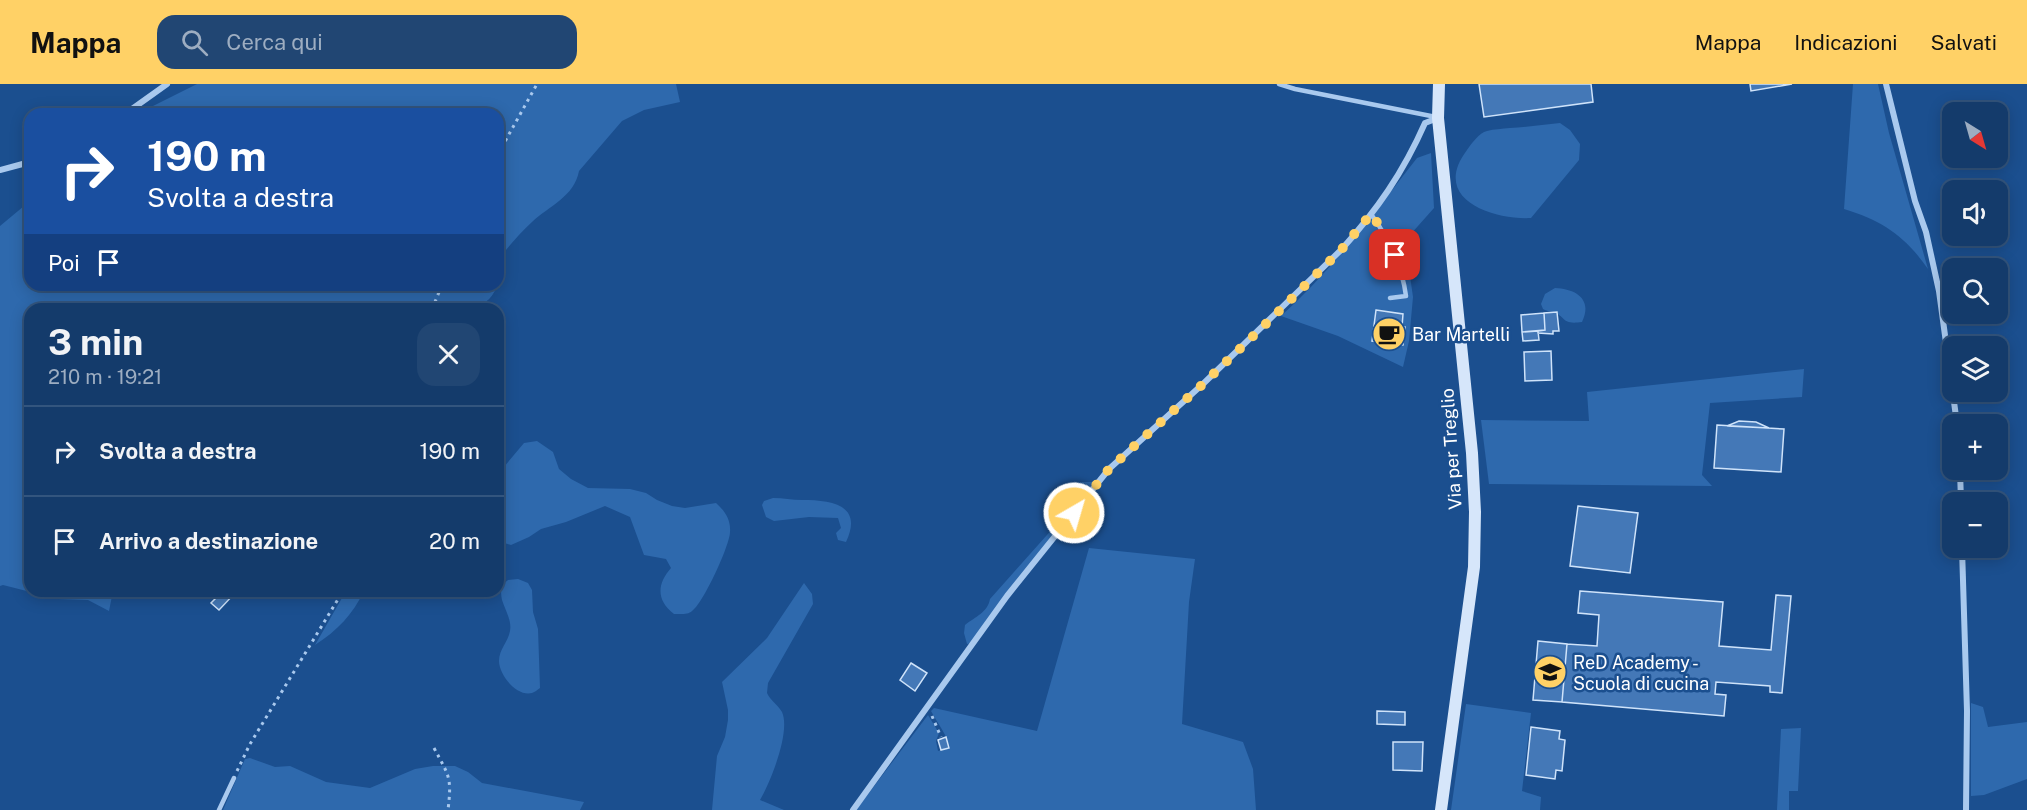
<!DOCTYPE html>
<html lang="it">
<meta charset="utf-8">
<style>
:root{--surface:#143b6b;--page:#214673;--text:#f1f3f6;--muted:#9dadc1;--line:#33557e;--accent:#ffd166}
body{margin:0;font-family:"Public Sans",sans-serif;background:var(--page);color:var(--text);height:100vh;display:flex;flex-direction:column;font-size:22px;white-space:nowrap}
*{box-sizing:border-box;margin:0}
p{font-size:20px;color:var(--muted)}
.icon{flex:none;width:33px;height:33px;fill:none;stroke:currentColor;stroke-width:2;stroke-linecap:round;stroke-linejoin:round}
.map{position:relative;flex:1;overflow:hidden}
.panel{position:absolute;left:24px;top:219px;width:480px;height:294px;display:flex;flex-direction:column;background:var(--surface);border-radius:18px;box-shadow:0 3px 15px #0003,0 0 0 2px var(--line)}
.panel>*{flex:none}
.top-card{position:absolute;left:24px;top:24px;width:480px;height:183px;border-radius:18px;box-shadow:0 3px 15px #0003,0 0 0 2px var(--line);background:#1a4fa0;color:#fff;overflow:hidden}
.needle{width:39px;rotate:143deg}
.fabs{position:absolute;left:1942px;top:18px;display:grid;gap:12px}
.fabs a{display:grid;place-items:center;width:66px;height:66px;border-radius:12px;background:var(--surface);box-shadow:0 3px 15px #0003,0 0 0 2px var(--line);font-size:30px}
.pin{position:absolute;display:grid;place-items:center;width:51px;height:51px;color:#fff;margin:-26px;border-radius:12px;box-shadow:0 3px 9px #0006}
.me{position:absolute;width:66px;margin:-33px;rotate:38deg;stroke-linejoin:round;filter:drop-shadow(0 0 4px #0008)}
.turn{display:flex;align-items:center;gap:21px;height:126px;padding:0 24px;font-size:27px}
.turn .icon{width:78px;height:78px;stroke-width:2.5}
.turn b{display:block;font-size:42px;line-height:51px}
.then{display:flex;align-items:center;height:57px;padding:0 24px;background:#0003;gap:12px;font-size:22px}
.round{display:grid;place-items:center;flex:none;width:63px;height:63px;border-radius:18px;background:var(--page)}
.head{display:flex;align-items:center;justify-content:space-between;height:102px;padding:0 24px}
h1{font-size:36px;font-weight:700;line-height:45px}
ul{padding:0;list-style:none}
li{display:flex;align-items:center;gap:18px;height:90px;padding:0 24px;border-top:2px solid var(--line)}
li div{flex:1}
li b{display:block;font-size:22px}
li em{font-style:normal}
header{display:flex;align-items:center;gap:36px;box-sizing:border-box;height:84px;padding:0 30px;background:var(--accent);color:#111}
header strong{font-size:28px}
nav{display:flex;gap:33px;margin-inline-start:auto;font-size:21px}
.search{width:420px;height:54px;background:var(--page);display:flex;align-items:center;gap:15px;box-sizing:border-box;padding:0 21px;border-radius:18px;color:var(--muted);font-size:22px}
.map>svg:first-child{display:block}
.green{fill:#2e69ad}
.building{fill:#4478b7;stroke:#cfe3fa;stroke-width:1.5}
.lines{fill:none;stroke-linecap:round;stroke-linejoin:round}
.path{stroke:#a9c9ee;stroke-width:3;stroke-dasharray:3 4.5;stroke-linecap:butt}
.service{stroke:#a9c9ee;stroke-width:4.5}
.minor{stroke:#a9c9ee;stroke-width:6}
.secondary{stroke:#d6e6fa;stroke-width:12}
.route{stroke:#ffd166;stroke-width:10;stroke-dasharray:0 18}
.labels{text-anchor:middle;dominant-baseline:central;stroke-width:5;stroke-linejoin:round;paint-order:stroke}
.poi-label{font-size:18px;fill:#fff;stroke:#1b4f8f;text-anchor:start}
.street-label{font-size:18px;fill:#fff;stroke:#1b4f8f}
</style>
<header>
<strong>Mappa</strong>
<div class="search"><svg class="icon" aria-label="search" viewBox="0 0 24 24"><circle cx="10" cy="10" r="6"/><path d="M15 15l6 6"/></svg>Cerca qui</div>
<nav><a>Mappa</a><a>Indicazioni</a><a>Salvati</a></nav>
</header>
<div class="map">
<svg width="2027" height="726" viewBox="0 0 2027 726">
<rect width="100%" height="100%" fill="#1b4f8f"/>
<!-- green -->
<path class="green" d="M197,0H676L680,18L644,26L622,37L579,87C574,113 549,122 532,138C519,150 509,162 498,176V30H137Z
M1853,0H1878L1889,49L1928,185C1905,152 1883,137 1844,125Z
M1560,39L1570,46L1580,60L1579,76L1531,134C1492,136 1430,115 1467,66C1472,59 1479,49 1487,47C1494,45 1502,45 1510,44C1526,43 1543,41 1560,39Z
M1431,69L1434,124L1410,151L1406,163L1413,213L1409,257L1403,283L1338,252L1281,232C1333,185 1374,129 1417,74Z
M30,117V201H498C489,219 485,220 466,225H30V507H113L109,527L88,516L58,515L3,501L0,502V142Z
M1555,204C1576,205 1593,215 1582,238C1561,241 1567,233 1553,228C1550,227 1546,227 1543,225L1541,220L1545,210Z
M1804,285L1802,313L1710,319L1702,391L1712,402L1489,400L1481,336L1589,337L1587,308Z
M537,357L553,368L559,385L571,395L588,404L630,405L646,409L657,416L672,422L685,424L716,419C725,427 731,436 730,448C730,461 703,520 692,527C688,531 680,530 674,530C656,516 657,500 671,484L666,475L644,471L630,433L605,422L566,438L541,445L529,453L511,461L498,457V390L524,359Z
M1082,398H1096L973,559L967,560L964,549L965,541C975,533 988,528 990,515L1055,442L1051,440V419C1060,409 1068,400 1082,398Z
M773,414C783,414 792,416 802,416C830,416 864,420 846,458L838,456L836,449L841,444L838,434L809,433L774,437L766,433L762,421L764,417Z
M1089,464L1195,475L1189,518L1182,640L1243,658L1253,685L1256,726H856L928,631L939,649L936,657L938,667L950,664C947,651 938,640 931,627L934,624L1037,647Z
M518,495L528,499L532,506L533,528L538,545L540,604C537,606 535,608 532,609C517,613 499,591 499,577C499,565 508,558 510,547C512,536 505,526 502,516C501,512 501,507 501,502L508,496Z
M804,499L812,510L813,520L768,599L767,609C770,616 778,621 782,628C791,648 770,699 760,716L784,726H712L717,672L725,653L728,636V626L722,598L767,554Z
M346,507H364C353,530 337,547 315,561Z
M1971,619L1983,623L1988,643L2027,638V695L1984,711L1971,712Z
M1466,620L1531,629L1522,707L1541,713L1540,726H1451Z
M1801,644L1798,707H1789V726H1777L1781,645Z
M250,674L275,683L290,682L326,698L370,704L415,685L433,682H455L468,688L482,699L584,718L580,726H223L245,675Z"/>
<!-- building -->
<path class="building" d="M1479,0H1591L1593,18L1484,33Z
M1750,0H1792L1751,7Z
M1376,226L1403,230L1402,243H1405L1403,261L1372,257Z
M1557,228L1559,247H1553V250L1538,249V247L1545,246L1544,229Z
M1544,229L1545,246L1522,248L1521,231Z
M1538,247L1539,256L1523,257L1522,248Z
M1551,267L1552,296L1525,297L1524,268Z
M1967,308H1997L1998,311L1970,318Z
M1739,337L1756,338L1769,344L1727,342Z
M1717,341L1784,345L1781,388L1714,384Z
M1578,422L1638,429L1630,489L1570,482Z
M223,507L236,508L219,526L211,519Z
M1580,507L1723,518L1719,562L1771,566L1776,511L1791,512L1782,609L1770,608V602L1716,598L1715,610L1726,611L1724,632L1562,618L1567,560L1597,562L1599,531L1578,529Z
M1538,557L1567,560L1562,618L1533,616Z
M911,579L927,589L915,607L900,596Z
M1377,627L1405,628V641L1377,640Z
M1531,643L1560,647L1559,655L1565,656L1562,687L1556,686L1555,695L1526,691Z
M946,653L949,664L941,666L938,656Z
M1393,658H1423L1422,687L1393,686Z"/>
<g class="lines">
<!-- path -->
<path class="path" d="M498,70L537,0
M432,225L442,201
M932,632L941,653
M434,664C449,692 452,693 448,726
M237,687L250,660L343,507"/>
<!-- service -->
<path class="service" d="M1279,0L1295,5L1436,33
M1371,130C1389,155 1402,181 1406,212L1390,214
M219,726L234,694"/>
<!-- minor -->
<path class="minor" d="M1886,0L1915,117L1926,148L1939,207L1957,340
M125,30L167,0
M0,86L30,78
M1960,386L1961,418
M1962,464L1967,627L1966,726
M853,726L1007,512L1109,385L1204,299L1341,166C1377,126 1403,89 1425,39L1438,34"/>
<!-- secondary -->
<path class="secondary" d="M1439,0L1438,34L1472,369L1475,428L1474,483L1441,726"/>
</g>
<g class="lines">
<!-- route -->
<path class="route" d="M1074,429L1109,385L1204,299L1271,235L1341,166L1371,130L1386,151L1395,171"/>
</g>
<!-- icons -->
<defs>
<g id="cafe-disc" transform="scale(1.725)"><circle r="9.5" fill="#ffd166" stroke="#1b4f8f"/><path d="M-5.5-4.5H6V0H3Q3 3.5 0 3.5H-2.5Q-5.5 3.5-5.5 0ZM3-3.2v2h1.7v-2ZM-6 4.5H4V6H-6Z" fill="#111"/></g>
<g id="school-disc" transform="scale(1.725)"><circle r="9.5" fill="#ffd166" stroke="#1b4f8f"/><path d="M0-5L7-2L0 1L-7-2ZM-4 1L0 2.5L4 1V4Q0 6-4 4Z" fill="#111"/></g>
</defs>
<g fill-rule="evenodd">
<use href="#cafe-disc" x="1389" y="250"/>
<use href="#school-disc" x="1550" y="588"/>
</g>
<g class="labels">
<!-- poi labels -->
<g class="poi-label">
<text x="1412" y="250">Bar Martelli</text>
<text x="1573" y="578">ReD Academy -<tspan x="1573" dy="21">Scuola di cucina</tspan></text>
</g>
<!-- street labels -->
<g class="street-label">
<text transform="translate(1451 365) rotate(-94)">Via per Treglio</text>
</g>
</g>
</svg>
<div class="fabs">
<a><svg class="needle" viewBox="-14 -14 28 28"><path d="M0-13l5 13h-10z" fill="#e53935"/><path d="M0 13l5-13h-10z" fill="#9dadc1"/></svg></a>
<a><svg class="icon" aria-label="sound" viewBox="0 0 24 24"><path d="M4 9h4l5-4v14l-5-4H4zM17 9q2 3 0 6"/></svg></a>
<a><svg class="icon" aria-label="search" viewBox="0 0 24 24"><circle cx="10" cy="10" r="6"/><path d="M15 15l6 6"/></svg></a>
<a><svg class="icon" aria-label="layers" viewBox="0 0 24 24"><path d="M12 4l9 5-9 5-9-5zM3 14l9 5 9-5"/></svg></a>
<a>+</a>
<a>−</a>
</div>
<div class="pin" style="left:1395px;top:171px;background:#d93025"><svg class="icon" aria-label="arrive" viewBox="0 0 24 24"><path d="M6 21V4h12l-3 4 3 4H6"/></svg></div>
<svg class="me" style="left:1074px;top:429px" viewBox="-20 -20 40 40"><circle r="17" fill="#ffd166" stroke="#fff" stroke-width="3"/><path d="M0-11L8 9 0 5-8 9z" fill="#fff"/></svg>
<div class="top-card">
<div class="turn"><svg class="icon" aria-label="right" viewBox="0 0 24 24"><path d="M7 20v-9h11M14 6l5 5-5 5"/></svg><div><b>190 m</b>Svolta a destra</div></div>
<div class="then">Poi<svg class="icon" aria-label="arrive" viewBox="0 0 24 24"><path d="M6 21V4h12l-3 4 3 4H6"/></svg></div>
</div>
<section class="panel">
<div class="head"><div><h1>3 min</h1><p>210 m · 19:21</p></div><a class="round"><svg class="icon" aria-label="close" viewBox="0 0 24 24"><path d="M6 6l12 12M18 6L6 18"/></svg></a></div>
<ul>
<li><svg class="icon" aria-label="right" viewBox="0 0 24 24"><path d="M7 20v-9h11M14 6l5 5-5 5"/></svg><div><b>Svolta a destra</b></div><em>190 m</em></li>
<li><svg class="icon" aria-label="arrive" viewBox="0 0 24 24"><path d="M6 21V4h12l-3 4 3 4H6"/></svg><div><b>Arrivo a destinazione</b></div><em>20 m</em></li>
</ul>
</section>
</div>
